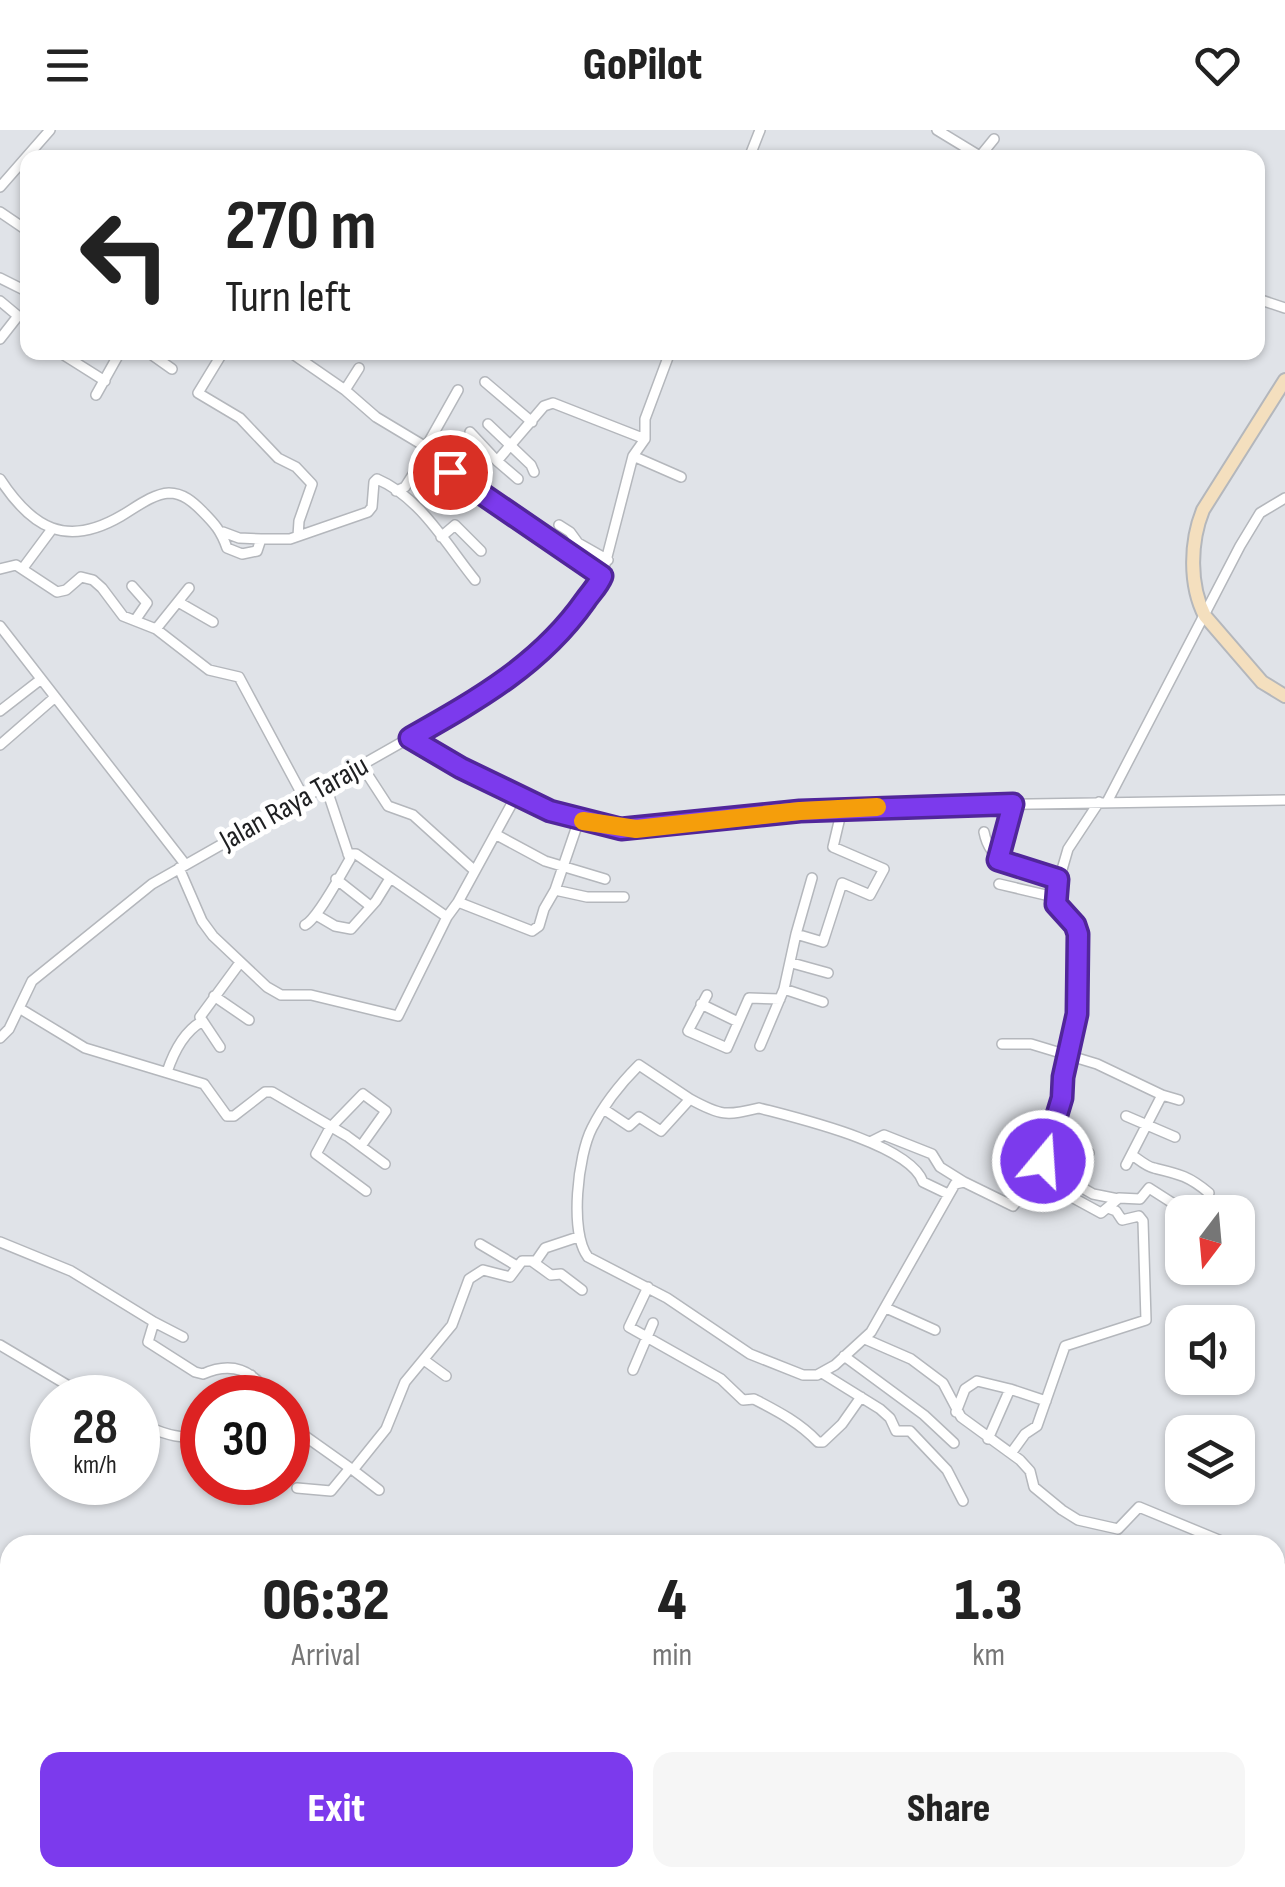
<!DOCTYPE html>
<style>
:root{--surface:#fff;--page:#f6f6f6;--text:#222;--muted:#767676;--accent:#7c3aed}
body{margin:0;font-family:"Sofia Sans Condensed",sans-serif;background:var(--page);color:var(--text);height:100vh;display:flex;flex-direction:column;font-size:38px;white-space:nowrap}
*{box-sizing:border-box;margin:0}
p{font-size:32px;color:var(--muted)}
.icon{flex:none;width:55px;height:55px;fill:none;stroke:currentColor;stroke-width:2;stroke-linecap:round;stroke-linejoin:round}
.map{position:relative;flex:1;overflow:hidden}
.sheet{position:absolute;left:0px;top:1405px;width:1285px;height:352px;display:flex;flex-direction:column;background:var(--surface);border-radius:30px 30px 0 0;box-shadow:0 2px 8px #0004}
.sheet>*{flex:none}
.banner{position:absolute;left:20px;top:20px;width:1245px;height:210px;border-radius:20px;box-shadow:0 2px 8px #0004;background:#fff;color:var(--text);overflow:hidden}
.needle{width:65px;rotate:196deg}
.controls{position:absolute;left:1165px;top:1065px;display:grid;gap:20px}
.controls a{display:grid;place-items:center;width:90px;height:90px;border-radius:20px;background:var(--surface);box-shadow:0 2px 8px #0004;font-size:50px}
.speed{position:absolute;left:30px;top:1245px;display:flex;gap:20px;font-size:50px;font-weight:700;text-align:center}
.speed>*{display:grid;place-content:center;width:130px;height:130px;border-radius:50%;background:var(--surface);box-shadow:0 2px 8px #0004;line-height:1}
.speed small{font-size:25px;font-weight:400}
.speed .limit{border:15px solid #d22;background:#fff;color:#111}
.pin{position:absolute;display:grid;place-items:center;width:85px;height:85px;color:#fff;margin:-42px;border:5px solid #fff;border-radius:50%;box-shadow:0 2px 10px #0007}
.me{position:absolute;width:110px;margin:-55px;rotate:18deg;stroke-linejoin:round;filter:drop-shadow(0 0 8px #0008)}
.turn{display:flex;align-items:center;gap:35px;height:210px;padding:0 40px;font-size:45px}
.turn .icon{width:130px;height:130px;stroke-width:2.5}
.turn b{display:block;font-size:70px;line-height:85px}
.eta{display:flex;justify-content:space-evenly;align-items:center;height:170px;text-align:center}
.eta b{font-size:60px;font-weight:800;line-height:70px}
.action{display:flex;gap:20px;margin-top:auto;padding:20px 40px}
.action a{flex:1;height:115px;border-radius:20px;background:var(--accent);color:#fff;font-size:40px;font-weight:800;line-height:115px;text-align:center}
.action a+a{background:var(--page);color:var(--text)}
header{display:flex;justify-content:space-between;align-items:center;height:130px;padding:0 40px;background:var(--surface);font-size:45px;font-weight:800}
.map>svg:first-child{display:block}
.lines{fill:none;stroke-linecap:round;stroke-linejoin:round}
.minor-casing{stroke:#b4b7bc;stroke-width:12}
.secondary-casing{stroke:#b4b7bc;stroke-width:16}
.minor{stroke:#fff;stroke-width:9}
.secondary{stroke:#f4dfbe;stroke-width:12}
.route-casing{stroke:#51269a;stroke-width:25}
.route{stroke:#7c3aed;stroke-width:18}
.slow{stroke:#f59e0b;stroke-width:18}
.labels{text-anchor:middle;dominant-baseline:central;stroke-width:10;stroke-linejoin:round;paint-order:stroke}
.street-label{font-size:30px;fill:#1e1f21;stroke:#fff}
</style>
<header><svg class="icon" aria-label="menu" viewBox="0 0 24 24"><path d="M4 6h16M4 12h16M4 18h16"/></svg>GoPilot<svg class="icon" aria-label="heart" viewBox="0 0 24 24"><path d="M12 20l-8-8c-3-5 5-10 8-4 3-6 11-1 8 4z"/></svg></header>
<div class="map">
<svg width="1285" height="1757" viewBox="0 0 1285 1757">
<rect width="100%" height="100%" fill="#e0e3e8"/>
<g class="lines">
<!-- minor casing -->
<g class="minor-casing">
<path id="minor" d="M937,0L983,28
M981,25L994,9
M749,28L760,0
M0,57L50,0
M0,82L28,101
M0,148L28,162
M1258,169L1285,178
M0,171L18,186L0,209
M59,222L105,251
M148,222L172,239
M223,222L198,263L240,288L278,328L296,337L312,354L299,391L298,406
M290,222L345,260L376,287L426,317L450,342L517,390L602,446
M485,252L532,292
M345,260L359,238
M96,265L120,222
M488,294L531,335L534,342
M470,302L497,331L544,276L553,273L645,309
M426,317L458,260
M633,326L681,347
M497,331L518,349
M0,349C32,398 66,418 121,386C135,378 152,364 169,363C183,363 193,372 202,381C215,394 221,401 227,418L242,424L257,421L261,409H290L368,382L372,377L374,352L377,349C420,367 446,414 475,450
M396,361L405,357L428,321
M559,395L570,402L578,413L608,430
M223,402L239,408L261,409
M441,407L455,395L481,421
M23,438L52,399
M0,439L16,435L57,462L66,460L81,447L93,450L102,458L123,486L156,499L209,540L239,547L304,668
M132,456L147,473L136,489
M180,473L213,492
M0,496L185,734
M156,499L189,458
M0,581L40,550
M411,608L461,638L551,681L621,699L801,681L902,676L1285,670
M0,615L54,568
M362,636L388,676L413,685L475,741
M1107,672L1240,416L1260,383L1285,368
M579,690L555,760L587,767H624
M984,702C991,739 1027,741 1059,749
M495,704L545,731L605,749
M348,724H356L447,787
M998,730L1013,674
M179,738L202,791L213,806L267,857L281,865H311L398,886L447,787L458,772L516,666
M336,749L369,775
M999,754L1054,767
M458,772L532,801L539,796L544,779L555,760
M318,786L335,796L351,799L376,771L389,750
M305,795C318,788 341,744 350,729L326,657
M796,804L812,748
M792,833L828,843
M784,859L823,872
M707,865L688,901L727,918L749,868L780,869
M214,866L249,890
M701,874L738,892
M19,878L85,918L204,954L227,986H234L265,962H272L347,1006L385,1034
M0,908L9,899L32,851L152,754L478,569L545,519L568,495L602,446L633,326L645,309V289L670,222
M1002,914H1031L1097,934L1162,965L1126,1035
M760,916L784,859L796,804L823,812L842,753L870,765L884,739L833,717L842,679
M220,917L200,887L239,834
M167,942C173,924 184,902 201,892
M1162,965L1179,970
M690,969L639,935C622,952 603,976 592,998C578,1025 569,1102 588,1127L667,1168L750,1224L803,1245H817L835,1235L871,1202L955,1054L964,1052L1013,1076L1035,1047L1052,1010L1077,884L1078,804L1054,767L1068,719L1099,672
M605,980L629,996L639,987L661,1001L690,969C721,986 726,986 759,978C797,988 910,1014 923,1052L948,1064
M1126,986L1175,1007
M1052,1010L1089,1023
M870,1012L884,1005L932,1024L940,1037L964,1052
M361,1016L386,981L363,964L330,998L316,1024L366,1061
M1132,1025C1138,1029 1147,1037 1154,1038C1179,1044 1189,1046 1209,1063
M1035,1047L1101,1083L1119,1068L1140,1069L1149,1058L1174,1074
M1079,1056L1093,1064L1118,1069
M0,1112L71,1141L154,1192L148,1212L195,1242L203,1244C232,1231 254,1240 271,1268
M480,1114L517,1136
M533,1132L551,1145L561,1144L582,1160
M648,1157L629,1197L721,1249L743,1270L754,1269C777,1281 799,1292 818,1312H823L842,1294L861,1267
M886,1178L935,1200
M154,1192L183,1207
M865,1209L911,1229L943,1253L961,1287L1020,1330L1030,1341L1034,1357L1062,1380L1078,1390L1118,1399L1139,1377L1231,1415
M0,1215L89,1268
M844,1226L924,1285L954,1313
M424,1230L446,1246
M633,1240L653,1193
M822,1243L880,1279L890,1288L896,1301H910L947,1340L963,1371
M1010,1259L1046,1271
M240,1268L251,1245
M956,1282L965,1259L977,1251L1010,1259L988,1309
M138,1293C156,1300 186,1315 202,1301
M288,1294L350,1338L331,1361L297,1358
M1012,1322L1025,1304L1037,1296L1065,1216L1146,1190L1143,1091L1139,1086L1122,1090L1116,1081L1108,1078
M350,1338L353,1340L386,1299L405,1252L452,1195L469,1149L483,1140L510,1147L522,1131H536L545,1118L578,1107
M353,1340L379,1360
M1275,1434L1285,1439
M158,1748L181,1757
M117,1757L125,1748
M202,1757L204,1748"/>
</g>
<!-- secondary casing -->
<g class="secondary-casing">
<path id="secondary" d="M1285,250L1203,380C1190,412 1189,455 1205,486L1262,552L1285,566"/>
</g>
<!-- minor -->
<use href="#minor" class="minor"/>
<!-- secondary -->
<use href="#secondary" class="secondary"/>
</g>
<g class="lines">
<!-- route casing -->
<g class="route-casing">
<path id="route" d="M450,342L602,446C598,456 591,462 585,471C540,535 477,570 410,608L461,638L550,681L621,699L800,681L1013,674L998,730L1058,749L1056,774L1075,795L1078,804L1077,884L1063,947L1062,968L1043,1031"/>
</g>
<!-- route -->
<use href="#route" class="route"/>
<!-- slow -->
<path class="slow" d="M583,691L636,699L800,681L877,677"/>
</g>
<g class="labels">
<!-- street labels -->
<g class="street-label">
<text transform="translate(294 673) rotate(-29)">Jalan Raya Taraju</text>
</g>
</g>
</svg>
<div class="controls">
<a><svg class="needle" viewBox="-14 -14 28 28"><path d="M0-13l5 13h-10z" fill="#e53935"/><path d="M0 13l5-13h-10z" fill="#767676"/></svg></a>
<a><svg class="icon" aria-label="sound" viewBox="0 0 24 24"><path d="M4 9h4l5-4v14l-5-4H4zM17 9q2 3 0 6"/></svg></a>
<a><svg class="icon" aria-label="layers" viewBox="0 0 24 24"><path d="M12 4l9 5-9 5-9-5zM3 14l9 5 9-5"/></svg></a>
</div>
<div class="speed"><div>28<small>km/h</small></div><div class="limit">30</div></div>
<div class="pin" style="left:450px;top:342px;background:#d93025"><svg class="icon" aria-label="arrive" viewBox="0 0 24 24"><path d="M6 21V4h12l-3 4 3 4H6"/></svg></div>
<svg class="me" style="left:1043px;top:1031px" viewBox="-20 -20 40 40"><circle r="17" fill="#7c3aed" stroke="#fff" stroke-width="3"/><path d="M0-11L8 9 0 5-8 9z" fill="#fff"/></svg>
<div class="banner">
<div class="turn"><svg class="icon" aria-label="left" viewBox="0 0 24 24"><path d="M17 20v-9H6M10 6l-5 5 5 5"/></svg><div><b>270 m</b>Turn left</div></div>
</div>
<section class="sheet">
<div class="eta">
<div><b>06:32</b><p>Arrival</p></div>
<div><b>4</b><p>min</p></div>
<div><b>1.3</b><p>km</p></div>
</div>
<div class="action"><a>Exit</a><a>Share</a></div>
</section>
</div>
